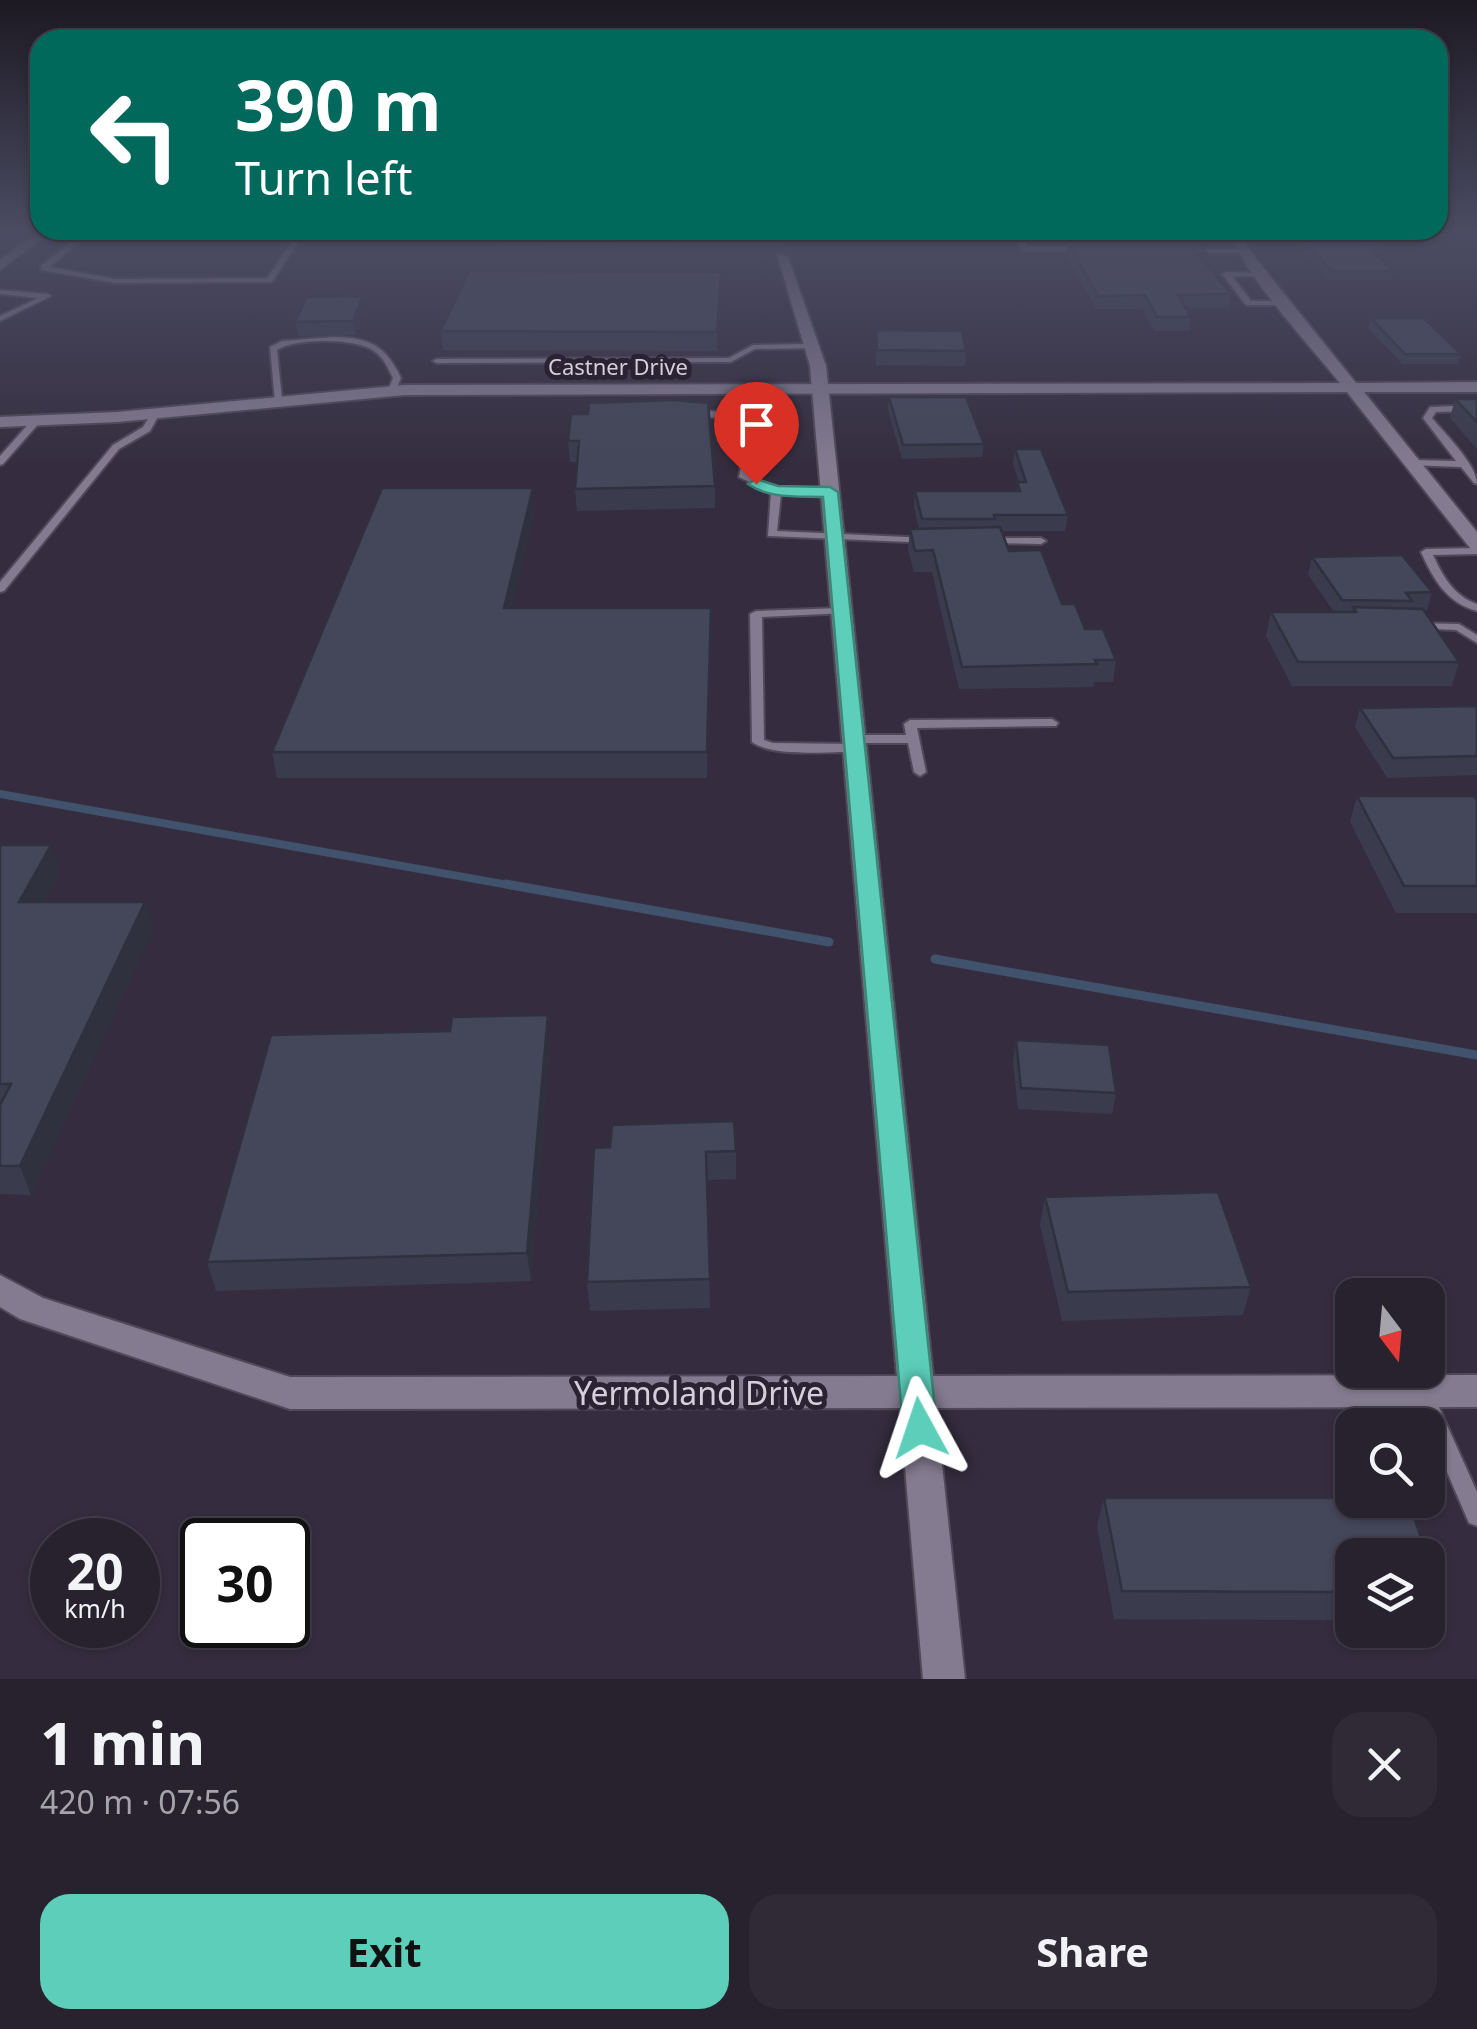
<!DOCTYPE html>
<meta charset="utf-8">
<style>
:root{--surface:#28222f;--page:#302a37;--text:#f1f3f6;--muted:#a5a4aa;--line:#443f4b;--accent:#5cceba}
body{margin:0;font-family:"Noto Sans",sans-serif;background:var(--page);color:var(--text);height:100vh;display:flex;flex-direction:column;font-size:38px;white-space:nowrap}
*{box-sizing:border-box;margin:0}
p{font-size:32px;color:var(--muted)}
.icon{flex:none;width:55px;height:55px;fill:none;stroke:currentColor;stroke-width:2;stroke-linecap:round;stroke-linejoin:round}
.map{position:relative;height:1679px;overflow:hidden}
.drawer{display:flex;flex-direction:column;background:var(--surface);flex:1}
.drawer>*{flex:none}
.top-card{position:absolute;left:30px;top:30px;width:1418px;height:210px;border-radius:30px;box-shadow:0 2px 8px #0004,0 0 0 2px var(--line);background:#00695c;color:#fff;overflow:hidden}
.needle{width:65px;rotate:164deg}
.controls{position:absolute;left:1335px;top:1278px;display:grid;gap:20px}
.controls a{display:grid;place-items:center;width:110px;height:110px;border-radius:20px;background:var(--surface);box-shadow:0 2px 8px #0004,0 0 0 2px var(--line);font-size:50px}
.speed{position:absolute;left:30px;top:1518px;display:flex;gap:20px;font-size:50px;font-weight:700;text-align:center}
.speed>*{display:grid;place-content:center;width:130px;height:130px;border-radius:50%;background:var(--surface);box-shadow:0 2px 8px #0004,0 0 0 2px var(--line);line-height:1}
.speed small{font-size:25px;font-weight:400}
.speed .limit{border:5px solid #111;border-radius:15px;background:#fff;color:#111}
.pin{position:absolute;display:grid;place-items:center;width:85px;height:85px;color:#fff;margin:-102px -42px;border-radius:50% 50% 50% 0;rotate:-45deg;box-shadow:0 0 10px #0007}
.pin .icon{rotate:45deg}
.me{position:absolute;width:110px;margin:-55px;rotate:355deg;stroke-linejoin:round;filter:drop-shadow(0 0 8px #0008)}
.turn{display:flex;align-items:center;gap:35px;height:210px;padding:0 40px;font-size:45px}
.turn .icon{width:130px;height:130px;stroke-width:2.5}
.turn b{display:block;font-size:70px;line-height:85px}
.round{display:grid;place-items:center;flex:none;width:105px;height:105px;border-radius:30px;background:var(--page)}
.headline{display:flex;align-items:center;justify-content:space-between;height:170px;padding:0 40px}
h1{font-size:60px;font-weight:700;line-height:75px}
.primary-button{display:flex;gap:20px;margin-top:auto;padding:20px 40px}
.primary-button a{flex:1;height:115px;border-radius:30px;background:var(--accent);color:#111;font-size:40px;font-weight:700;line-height:115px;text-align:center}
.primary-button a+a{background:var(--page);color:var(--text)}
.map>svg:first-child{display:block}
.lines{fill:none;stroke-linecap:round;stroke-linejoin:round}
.stream-far1{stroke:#40526c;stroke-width:8}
.stream{stroke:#40526c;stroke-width:9}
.service-casing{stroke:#504958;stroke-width:4}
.minor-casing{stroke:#504958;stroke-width:4}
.tertiary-casing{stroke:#504958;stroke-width:4}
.service{fill:#847b90;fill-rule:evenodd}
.minor{fill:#847b90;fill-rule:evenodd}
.tertiary{fill:#847b90;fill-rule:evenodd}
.wall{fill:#3a3c4d}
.shaded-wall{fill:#30313e}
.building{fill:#444659;stroke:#30313e;stroke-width:2.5}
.route{fill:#5cceba;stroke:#3c8679;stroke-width:2.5}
.labels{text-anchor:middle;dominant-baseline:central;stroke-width:10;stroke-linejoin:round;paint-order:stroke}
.far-street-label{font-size:22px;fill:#d4cfda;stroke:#2b2334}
.near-street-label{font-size:32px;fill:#d4cfda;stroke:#2b2334}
</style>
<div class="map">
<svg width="1477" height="1679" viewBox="0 0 1477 1679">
<rect width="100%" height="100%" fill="#352d3f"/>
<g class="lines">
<!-- stream-far1 -->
<path class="stream-far1" d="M0,794L520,887"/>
<!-- stream -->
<path class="stream" d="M506,884L829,942
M935,959L1477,1055"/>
<!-- service casing -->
<g class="service-casing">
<path id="service" d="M83,232H90L50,267L115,279L267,278L299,232H305L272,282H269L115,283L41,270V266Z
M499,232H505L506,238L782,239L785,241L782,243L503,242L500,240Z
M1021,235H1169L1184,250L1178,251L1167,239H1025L1027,247H1083L1087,249L1083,251H1024L1020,249L1018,237Z
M1190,249H1244L1248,251L1244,253H1187Z
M1226,272L1265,273L1266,275L1262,277L1232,276L1251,301H1285L1289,303L1285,305H1246L1222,274Z
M0,290L47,294L51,296L0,321V316L38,298L0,294Z
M334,337C370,338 385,345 401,378L395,392L388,390L393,378C388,368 384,358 374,351C356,338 295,338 277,350L282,400L275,402L270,347L282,341Z
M812,344L816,346L815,348L755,349L731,362L437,363L433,361L437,359L729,358L753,345Z
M760,385L764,388L761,415L759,417L749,476L778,488L830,489L835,492L830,495L781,494L777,531L928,538L933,541L932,543L768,536L771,492L739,477L750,418L693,417L689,414L693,411L751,412L756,388Z
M1477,405V411L1436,412L1432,418C1446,435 1477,465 1477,484L1474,483L1461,467L1410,465L1408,463L1413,460L1456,461L1423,418L1430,407Z
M153,411L160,413L150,431L119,449L4,591L0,592V582L113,445L143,427Z
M32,420L40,422L3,464L0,465V456Z
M989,538H1041L1046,541L1041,544L985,543L984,541Z
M1477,548V554L1433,555C1443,577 1454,596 1477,604V611C1447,603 1433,579 1421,552L1426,549Z
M842,608L848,611L846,613L762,617L764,740L773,743L855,744L861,748L855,752C826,751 775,758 752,742L750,614L756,611Z
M1417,623L1459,624L1477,635V643L1456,630L1413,628L1411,626Z
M1052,719L1058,723L1056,726L917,728L926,772L920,776L914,772L908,743H854L848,739L854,735H906L904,724L910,720Z
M1422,1382L1429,1385L1477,1492V1526L1469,1523L1412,1391L1415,1385Z"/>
</g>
<!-- minor casing -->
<g class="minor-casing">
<path id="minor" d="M777,254L788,257L826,366L933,1376L1477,1375V1407L936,1408L965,1679H923L900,1408L290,1409L20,1319L0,1307V1275L43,1298L290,1377L897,1376L810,366Z"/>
</g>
<!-- tertiary casing -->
<g class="tertiary-casing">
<path id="tertiary" d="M37,232H51L0,270V260Z
M1232,232H1244L1246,245L1257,260L1356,383L1477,382V392H1364L1477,532V550L1470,548L1347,392L405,395L117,422L0,427V417L117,412L405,385L1340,383C1314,350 1237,268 1232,232Z"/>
</g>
<!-- service -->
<use href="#service" class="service"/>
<!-- minor -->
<use href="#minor" class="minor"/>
<!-- tertiary -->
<use href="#tertiary" class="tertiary"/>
</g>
<!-- wall -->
<path class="wall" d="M1170,232H1189V243L1207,254L1206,263L1231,294L1229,308H1186L1191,317L1189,331H1154L1143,309H1096L1066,255L1068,242L1186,243Z
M1308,232H1368L1382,245L1380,254H1376L1394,271L1392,280H1330L1300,249L1301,240H1316Z
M721,290L717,351L443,350L441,331Z
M365,310L355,335L298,336L295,322Z
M1371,318L1461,354L1458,364H1402L1368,328Z
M876,330L966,351L965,366L876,365Z
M889,397L984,444L982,457L902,459L888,410Z
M1455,399H1477V449L1450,418Z
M571,414L715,486V508L577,511L575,489L577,462H570L568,441Z
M1015,449L1068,515L1065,531H1002L1009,551L1116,660L1113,682H1094L1093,687L959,689L932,572H914L908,550L910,529H919L914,507L915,491H1017V482H1019L1013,464Z
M533,488L535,510L512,608L712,632L707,778H277L272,752Z
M1312,557L1432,592L1427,610H1424L1459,662L1452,686H1292L1266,636L1271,612H1334L1308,574Z
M1477,706V775L1387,778L1355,727L1360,708Z
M1357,796L1477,800V913H1396L1350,822Z
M0,845L60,872L43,902H145L153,929L31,1195L0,1194Z
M548,1015L550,1043L531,1281L216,1291L207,1262L450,1031Z
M1016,1040L1116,1093L1112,1114L1018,1109L1013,1062Z
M594,1148L736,1151V1179L707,1180L710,1308L590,1311L587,1282Z
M1045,1197L1251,1287L1243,1315L1062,1321L1040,1225Z
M1104,1498L1352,1555V1620L1114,1619L1097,1526Z
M1428,1556L1440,1593L1428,1618Z"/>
<!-- shaded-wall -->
<path class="shaded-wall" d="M721,272V290L717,351V332Z
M363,296L365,310L355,335L353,321Z
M533,488L535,510L507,632L504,608Z
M711,608L712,632L707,778V752Z
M51,845L60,872L28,929L19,902Z
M145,902L153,929L31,1195L20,1166Z
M548,1015L550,1043L531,1281L527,1253Z"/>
<!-- building -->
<path class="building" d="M1318,232H1368L1382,245H1366L1394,271H1332L1301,240H1326Z
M1068,242L1199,243L1207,254H1198L1231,294L1178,295L1191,317H1157L1145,295L1098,296Z
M469,271L721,272L717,332L441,331Z
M363,296L353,321L295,322L307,297Z
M1371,318H1424L1461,354H1405Z
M876,330L962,331L966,351L877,350Z
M889,397H966L984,444L903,445Z
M1455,399H1477V422Z
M673,400L708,403L715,486L575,489L579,441H568L571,414H588L589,403Z
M1015,449H1041L1068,515H994L995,519H922L915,491H1020L1017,482H1026Z
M382,488H533L504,608H711L707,752H272Z
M1000,527L1009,551L1041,550L1062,604H1075L1085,629H1103L1116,660H1095L1097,664L962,667L933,550L915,551L910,529Z
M1402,555L1432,592L1406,593L1412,601L1342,600L1312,557Z
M1353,607L1423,609L1459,662H1298L1271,612H1356Z
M1477,706V756L1393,758L1360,708Z
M1357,796H1474L1477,800V886H1404Z
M0,845H51L19,902H145L20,1166H0V1105L11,1084H0Z
M548,1015L527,1253L207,1262L271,1035L450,1031L452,1017Z
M1016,1040L1109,1045L1116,1093L1021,1088Z
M734,1121L736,1151L706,1152L710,1279L587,1282L594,1148L610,1147L612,1125Z
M1218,1192L1251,1287L1068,1292L1045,1197Z
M1104,1498H1352V1500H1408L1427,1555H1352V1592L1122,1591Z
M1428,1556L1440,1593H1428Z"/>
<!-- sky -->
<linearGradient id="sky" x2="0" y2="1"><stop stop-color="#1d1923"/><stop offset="0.5" stop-color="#4b4c63"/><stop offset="1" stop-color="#4b4c63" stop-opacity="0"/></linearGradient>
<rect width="1477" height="467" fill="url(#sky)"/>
<!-- route -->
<path class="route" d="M756,479L778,486L830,487L838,492L937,1428L932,1438L920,1443L908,1438L903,1428L823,497C797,496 769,499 748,484Z"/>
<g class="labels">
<!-- far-street labels -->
<g class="far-street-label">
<text x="618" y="366">Castner Drive</text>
</g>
<!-- near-street labels -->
<g class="near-street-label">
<text x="699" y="1392">Yermoland Drive</text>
</g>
</g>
</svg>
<div class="controls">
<a><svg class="needle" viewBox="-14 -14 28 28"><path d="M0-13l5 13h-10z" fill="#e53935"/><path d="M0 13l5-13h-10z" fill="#a5a4aa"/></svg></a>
<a><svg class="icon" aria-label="search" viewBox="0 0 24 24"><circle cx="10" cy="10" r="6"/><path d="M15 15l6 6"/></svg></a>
<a><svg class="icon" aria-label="layers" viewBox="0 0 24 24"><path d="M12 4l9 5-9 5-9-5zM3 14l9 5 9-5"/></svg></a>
</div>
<div class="speed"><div>20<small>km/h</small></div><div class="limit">30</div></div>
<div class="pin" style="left:756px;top:484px;background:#d93025"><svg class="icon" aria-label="arrive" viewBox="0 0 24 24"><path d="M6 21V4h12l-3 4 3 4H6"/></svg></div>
<svg class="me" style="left:920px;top:1428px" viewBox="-20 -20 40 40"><path d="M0-17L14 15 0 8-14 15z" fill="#5cceba" stroke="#fff" stroke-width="4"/></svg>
<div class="top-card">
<div class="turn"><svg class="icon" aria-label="left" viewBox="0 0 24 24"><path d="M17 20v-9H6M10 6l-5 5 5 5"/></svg><div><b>390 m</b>Turn left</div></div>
</div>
</div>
<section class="drawer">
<div class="headline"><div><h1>1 min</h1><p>420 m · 07:56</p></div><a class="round"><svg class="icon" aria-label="close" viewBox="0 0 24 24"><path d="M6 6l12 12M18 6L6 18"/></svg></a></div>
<div class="primary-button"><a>Exit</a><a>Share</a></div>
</section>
